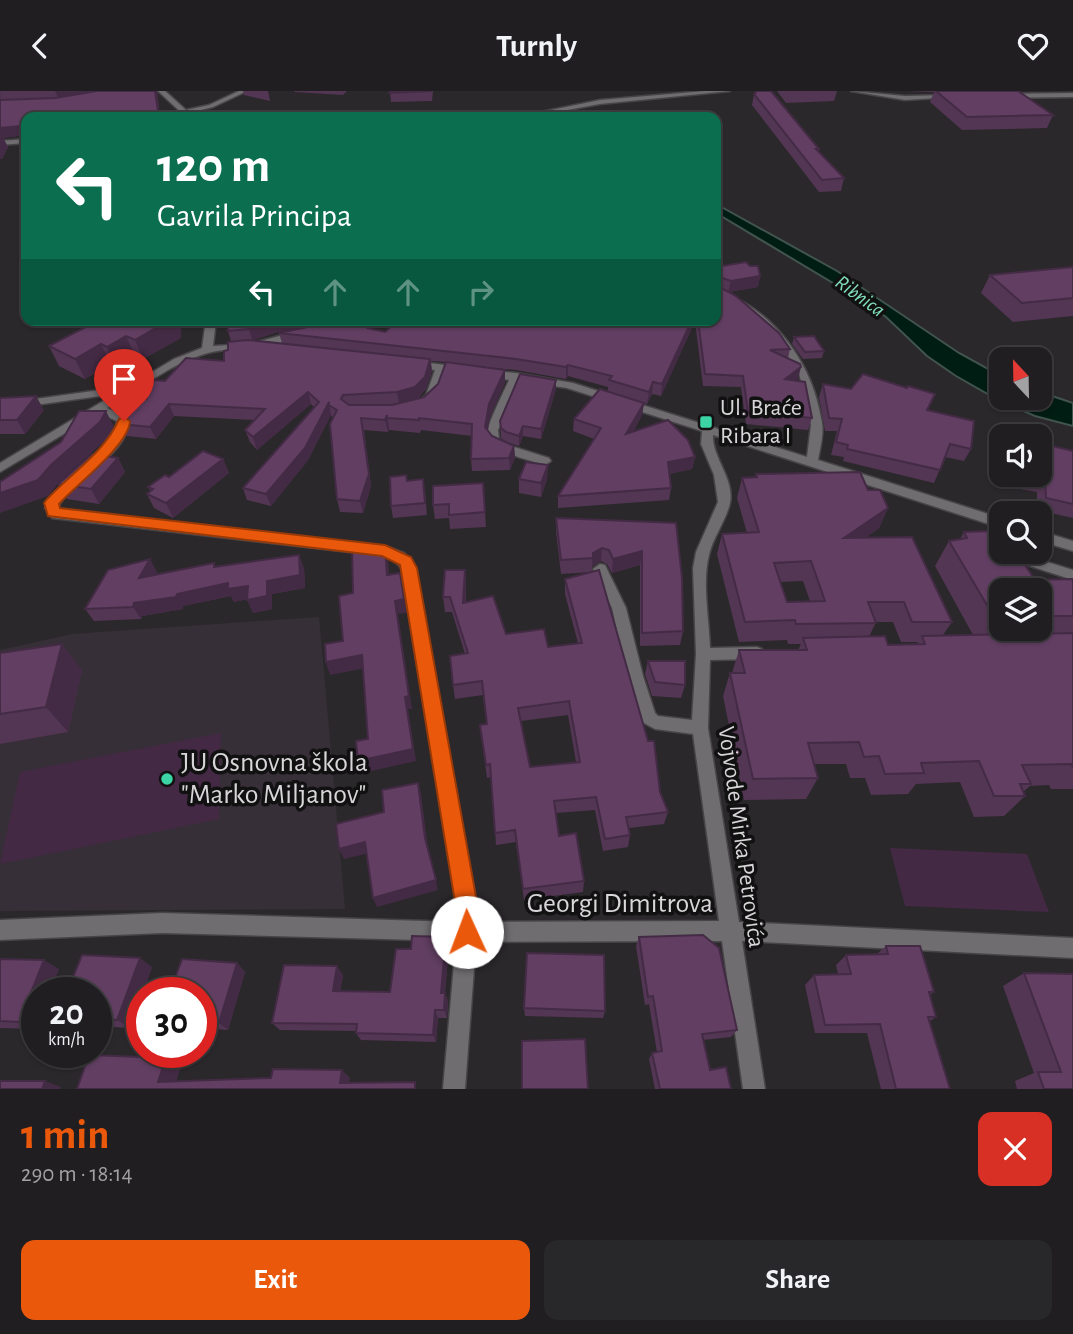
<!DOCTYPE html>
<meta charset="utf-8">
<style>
:root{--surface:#201e20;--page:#282729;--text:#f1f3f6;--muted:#a2a2a5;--line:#3d3c3e;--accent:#ea580c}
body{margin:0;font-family:"Alegreya Sans",sans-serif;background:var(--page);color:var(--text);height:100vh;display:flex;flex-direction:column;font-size:26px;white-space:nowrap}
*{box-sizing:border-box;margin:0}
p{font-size:23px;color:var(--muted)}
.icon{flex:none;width:38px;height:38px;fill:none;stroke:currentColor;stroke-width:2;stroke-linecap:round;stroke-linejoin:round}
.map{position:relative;height:998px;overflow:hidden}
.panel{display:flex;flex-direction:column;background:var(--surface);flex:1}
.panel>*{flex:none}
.banner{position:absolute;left:21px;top:21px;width:700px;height:214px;border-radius:14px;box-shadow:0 2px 5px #0004,0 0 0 2px var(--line);background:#0b6e4f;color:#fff;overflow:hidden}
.needle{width:46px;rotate:338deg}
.controls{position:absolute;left:989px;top:256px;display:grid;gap:14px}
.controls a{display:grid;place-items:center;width:63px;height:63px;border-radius:14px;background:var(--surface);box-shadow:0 2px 5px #0004,0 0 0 2px var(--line);font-size:35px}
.speed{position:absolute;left:21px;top:886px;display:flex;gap:14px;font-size:35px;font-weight:700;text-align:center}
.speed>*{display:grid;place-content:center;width:91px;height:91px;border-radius:50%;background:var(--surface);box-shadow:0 2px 5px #0004,0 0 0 2px var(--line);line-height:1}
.speed small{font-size:18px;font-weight:400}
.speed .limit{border:10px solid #d22;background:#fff;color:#111}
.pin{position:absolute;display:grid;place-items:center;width:60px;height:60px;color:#fff;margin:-72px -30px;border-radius:50% 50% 50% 0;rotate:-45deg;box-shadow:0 0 7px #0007}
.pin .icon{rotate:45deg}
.me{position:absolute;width:77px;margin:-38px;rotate:358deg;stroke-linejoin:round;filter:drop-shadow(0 0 5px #0008)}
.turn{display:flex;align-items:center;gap:24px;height:147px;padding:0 21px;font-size:32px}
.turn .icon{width:91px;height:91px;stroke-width:2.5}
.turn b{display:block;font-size:49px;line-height:60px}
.lanes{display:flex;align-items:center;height:66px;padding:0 21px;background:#0003;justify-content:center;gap:35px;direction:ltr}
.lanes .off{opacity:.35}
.round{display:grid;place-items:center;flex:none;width:74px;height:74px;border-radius:14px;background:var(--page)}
.summary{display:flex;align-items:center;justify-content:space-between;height:119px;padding:0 21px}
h1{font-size:42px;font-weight:700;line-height:52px;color:var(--accent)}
.button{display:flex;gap:14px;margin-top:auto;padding:14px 21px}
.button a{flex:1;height:80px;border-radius:14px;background:var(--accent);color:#fff;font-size:28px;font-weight:700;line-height:80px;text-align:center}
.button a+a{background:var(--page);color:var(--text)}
header{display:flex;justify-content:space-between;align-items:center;height:91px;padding:0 21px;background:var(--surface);font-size:32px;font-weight:700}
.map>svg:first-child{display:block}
.built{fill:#372f37}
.green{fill:#432944}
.water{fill:#001d13;stroke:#41544e;stroke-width:2}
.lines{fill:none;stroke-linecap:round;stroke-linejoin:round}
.street-casing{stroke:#474447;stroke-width:3}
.street{fill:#6f6d6f;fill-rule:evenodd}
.wall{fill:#533554;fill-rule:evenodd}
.shaded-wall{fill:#442b45}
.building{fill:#613e62;stroke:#442b45;stroke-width:2;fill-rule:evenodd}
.route{fill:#ea580c;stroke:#983908;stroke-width:2}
.poi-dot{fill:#3cd4a4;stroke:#121112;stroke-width:2.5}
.labels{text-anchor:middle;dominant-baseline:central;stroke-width:7;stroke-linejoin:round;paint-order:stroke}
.far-water-label{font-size:21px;font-style:italic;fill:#80deba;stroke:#121112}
.poi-label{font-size:24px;fill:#d8d6d8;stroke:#121112;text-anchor:start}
.street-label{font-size:24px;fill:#d8d6d8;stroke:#121112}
.near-poi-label{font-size:28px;fill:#d8d6d8;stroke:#121112;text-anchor:start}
.near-street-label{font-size:28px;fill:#d8d6d8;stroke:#121112}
</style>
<header><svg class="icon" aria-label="back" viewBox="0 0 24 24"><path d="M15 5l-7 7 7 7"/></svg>Turnly<svg class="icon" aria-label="heart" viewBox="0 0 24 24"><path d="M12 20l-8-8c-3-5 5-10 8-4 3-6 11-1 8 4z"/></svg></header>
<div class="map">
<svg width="1073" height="998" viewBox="0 0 1073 998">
<rect width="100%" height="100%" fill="#2b282b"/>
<!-- built -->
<path class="built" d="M319,526L345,818L0,820V559L72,543Z"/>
<!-- green -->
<path class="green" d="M221,642L219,728L0,773L20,681Z
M890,757L1027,763L1049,821L905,815Z"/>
<!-- water -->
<path class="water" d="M716,113L837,180L959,262L1001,285V306H1040V301L1073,312V335L1035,325L1000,310L956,285L927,265L886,226L868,213L716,122Z"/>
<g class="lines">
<!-- street casing -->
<g class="street-casing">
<path id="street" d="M158,0H165L186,19L209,14L239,0H247L213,16L189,22L191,26H186Z
M705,0H730L600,13L529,26H517L600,9Z
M851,0L905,5L950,4L953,6L905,9Z
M1073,2V6L1005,7L1002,5L1005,3Z
M26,48V52L0,54V50Z
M716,199C774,218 813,272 822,332C824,343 820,358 818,369L1001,427V437L713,344C712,367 735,388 730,412C726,430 713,446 709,464C702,492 709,527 710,557L757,556L762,558L764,562L762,566L757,568L710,569L708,637L739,831L1073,847V867L742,850L765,998H743L722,850L476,851L465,998H443L456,850L162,842L0,849V829L162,822L457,831V811L402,478L394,469L385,465L52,427L45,417C62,382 113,363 117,330L99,322L0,381V372L110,306L100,305L0,319V313L100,299L119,301L174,268L202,257L206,229H216L213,255L249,253L298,240L303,243C278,260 236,255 208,262C172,272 139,298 107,317L127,326C136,359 72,388 58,416L61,420L385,455L404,462L416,477L475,811L476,831L719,830L693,643L655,638L642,631L627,585L612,517L593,478L600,473L605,474L626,517L643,585L655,622L658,625L692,629L696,563L693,477L696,461L718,411L714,384L701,353L702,340L567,297L519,290L498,339L499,348L505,353L549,367L551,370L545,374C471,353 480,353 509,289L486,285L481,282L486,279L516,282L573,292L807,366L811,334L799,282L768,237L741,217L716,205Z
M362,229H386L346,238L341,235Z
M413,270L462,276L467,279L462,282L445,280L436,306L424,314L418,311L426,304L435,279L409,275V271Z
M1040,440L1073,450V460L1040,450Z
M1009,460H1025L1031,466L1073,479V489L1021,472Z"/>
</g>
<!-- street -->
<use href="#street" class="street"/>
</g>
<!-- wall -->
<path class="wall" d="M0,0H157L160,26H26L25,44L3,47L8,56L2,68Z
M243,0H268L270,10L244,4Z
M294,0H347L343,4L295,1Z
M390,0H433L432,10L391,11Z
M777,0H837L834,10L786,12Z
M907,0H1018L1053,24L1047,37L962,39L930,11L934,1Z
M754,3L819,58L818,60L844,87L841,100L819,101L752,14Z
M716,176L760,185L758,196L729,201L790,258L788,267L798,288L796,289L812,327L808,339L746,333L741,296L703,295L695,230L661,305L652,303L647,313L644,312L642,324L633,341L695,366L692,378L669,383L671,397L669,409L558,417V405L594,348L573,340L574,328L608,300V296L568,285L566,288L516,279L465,274L505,279V291L490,326L488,339L492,345L514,355L515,367L510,379L472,380L471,368L472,345L421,339L420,342L389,339V337L388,341L364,339L371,395L363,422L340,421L337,408L333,327L331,324L308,369L271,415L247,409L243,397L314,316L311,313L257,359L250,351L245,339L254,329L174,325L156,348L127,345L121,333L141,308L139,304L165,290L224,270L231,250L228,240L227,229L367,237L385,241L399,229H716ZM315,234L279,242L282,252L253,249L281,240ZM431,270L446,271L438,293L424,306L417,308L426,298L432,280Z
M1073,176V225L1013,231L981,202L990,184Z
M79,229H178L181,236V247L143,268L135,265L116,276L111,273L85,288L59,275L49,255L83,237Z
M794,246L824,260L822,267L803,268L792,253Z
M556,289V298L541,348L523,345L519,355L506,351L501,347L500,330Z
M823,293L927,319L971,358L964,370L945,366L934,392L843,370L844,366L831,364L837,340H825L819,306Z
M0,307L44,319L25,343H0Z
M1073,360V427L1037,419V401L1020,398L1021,383H1040Z
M118,367L125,381L99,413L67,408L58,393Z
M223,368L229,382L173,427L154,417L147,403L151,400L148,396L169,386Z
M548,374L547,388L541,406L519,402V388Z
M756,383L868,399L888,417L879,437L865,447L952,531L943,544H973L935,475L949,450L960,448L964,441L991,444L1035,489L1073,488V698H1051L1049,694L1030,695L1023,701L1025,705L1004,725L974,726L960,691L916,693L908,703L871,704L865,687H850L846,673H814L818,687L806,708L744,709L723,605L730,582H732L739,559H798L801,553H788L787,549L739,551L717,463L722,443L747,442L737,407L742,387L755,386ZM803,490L810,510L787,511L780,491ZM1001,499H1040V537H1001ZM876,531H893L901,551H918L917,553L888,554L869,546Z
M407,390L425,400L427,424L393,427L391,415Z
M483,392L486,436L450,438L449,427L435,428L433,414Z
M556,427L676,432L683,540L680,554L640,555V474L612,482L607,473L601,470L592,476V481L561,483L556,441Z
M214,472L216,476L304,477L305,497L272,503V518L253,522L247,508L234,511L231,505L183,515V518L142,525L141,528L94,530L85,518L157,481L155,484Z
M465,479L466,494V512L506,543L548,556L578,552L565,503V488L660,701L668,721L664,733L629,737L630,744L628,756L603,760L595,719L556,722L559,745L584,790L583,801L524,809L516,751L496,754L491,686L487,687L480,634L487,633L483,604L455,608L453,594L465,563L452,521H445L443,506ZM568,624L576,671L530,676L521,630Z
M0,562L82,579L68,641L0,653Z
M648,570L685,594L681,607L652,605L645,583Z
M446,846L449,855L445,902L448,910L447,927H438L436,951L361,949L356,942V940L280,939L272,932L343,884L340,900L390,901L411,858Z
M639,846L737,939L731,946L703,949L710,979L731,998H655L649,968L652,962L657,961L649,913L645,914L636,855Z
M886,855L934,901L930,904L936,926L930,930L950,998H881L867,942H815L805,894L814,884L838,883L836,874L846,864L877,863Z
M0,868L59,878L49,901H37V933L35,938L0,937Z
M237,872L245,881L228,939L201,937V901Z
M152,876L130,937L96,935V901Z
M1024,882L1073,998H1017L1015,990L1034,982L1003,895Z
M524,917L605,920L603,927L525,925Z"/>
<!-- shaded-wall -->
<path class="shaded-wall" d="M55,0H104L58,6Z
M155,0H157L160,26H88Z
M22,32H26L25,44L3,47L8,56L2,68H0V37Z
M760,185L758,196L728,201L731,190Z
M169,229H178L181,236V247L143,268L135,249Z
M277,229H345L281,240L252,249L249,238Z
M692,229H695L661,305L662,293Z
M126,245L135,265L116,276L107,256Z
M101,253L111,273L85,288L75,268Z
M430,268L432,280L426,298L416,308L399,313L397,301Z
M568,274V285L566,288V276Z
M801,276L798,288L782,299L785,288Z
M505,279V291L490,326L486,348L485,336L489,313Z
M556,289V298L541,348V338Z
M653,291L652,303L647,313L649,301Z
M308,301L311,313L257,359L253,346Z
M36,305L44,319L25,343L17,329Z
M329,311L331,324L308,369L271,415L266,403Z
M644,312L642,324L625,356L626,343Z
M169,313L174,325L156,348L150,336Z
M106,320L114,336L108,347L60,390L48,405L0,422V434V402L51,374Z
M387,324L389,337L388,341L385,329Z
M361,327L371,395L363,422L360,410Z
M523,335V345L519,355V345Z
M514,355L515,367L510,379L509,367Z
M695,366L692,378L666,383L668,371Z
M118,367L125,381L99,413L91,398Z
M223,368L229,382L173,427L166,412Z
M548,374L547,388L541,406V392Z
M888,417L879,437L836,468L844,447Z
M385,455L388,469L390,497L387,484Z
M602,457L601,470L592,476L593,462Z
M642,460L640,474L612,482L613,468Z
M299,464L304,477L305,497L272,503V518L253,522L247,509L267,490Z
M150,468L157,481L146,500L139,487Z
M465,479L466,494L465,527L463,512Z
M400,482L407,522L398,523L412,618H408L416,670L362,682L358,670L405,606L395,510Z
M228,492L248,495L253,507L234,511L231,505L183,515V518L142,525L141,528L133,516L134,512Z
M62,553L82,579L68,641L46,616Z
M362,564L366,577L330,584L326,571Z
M418,692L421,703L428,757L438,799L377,816L373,807L425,747Z
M365,751L369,762L344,768L339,758Z
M446,846L449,855L444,910L441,902Z
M140,867L152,876L130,937L117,929Z
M44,869L59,878L49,901H37V933L35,938L19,931Z
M237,872L245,881L228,939L219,932Z
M337,875L343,884L339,908L333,900Z
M445,902L448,910L447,927L444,919Z
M435,919L438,927L436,951L433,944Z
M166,967L181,975L174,998L158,991Z
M342,979L350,987L348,998L340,992Z
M45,990L61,996L60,998H42Z"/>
<!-- building -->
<path class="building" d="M97,0H155L158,20L88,26H26V32H22L21,35L0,37V9L55,7Z
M390,0H432L389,2Z
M757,0H771L819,58H816L844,87L822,89L754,3Z
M936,0H1018L1053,24L967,26Z
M746,171L750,175H758L760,185L731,190L717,185L716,192V176Z
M1073,176V207L1022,212L990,184Z
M716,194L736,205L779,242L790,258L770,259L800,273L801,276L785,288L805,291L812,327L748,321L743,285L705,283L698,229H716Z
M99,229H169L135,249L126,245L107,256L101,253L75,268L49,255Z
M227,229H277L249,238L228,240Z
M341,229H364L367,237L385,241L399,229H692L662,293L653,291L649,301L609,289L612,285L568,274L566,276L516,268L279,242Z
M814,245L824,260L805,261L794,246Z
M248,249L430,268L425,286L415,296L397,301L343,304L341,308L349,314H392L424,306L438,293L446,271L505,279L489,313L485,336L492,345L514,355L509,367L471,368L472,333L419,327V329L387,327V324L385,329L361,327L369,383L360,410L337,408L330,333L337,319L329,314V311L305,357L266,403L243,397L319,311L308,301L253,346L245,339L265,318L169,313L150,336L121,333L124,321L136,308H147L139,304L154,289L165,290L186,267L224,270V260L228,259V251Z
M520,283L556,289L541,338L523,335L519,345L506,341L501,337L500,330Z
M863,283L907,297L908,295L935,303L927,319L974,330L971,358L950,353L940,379L847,358L848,354L836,351L842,328L829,327L823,293L851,298Z
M600,298L644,312L626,343L668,329L688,349L695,366L668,371L671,397L558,405L601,337L574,328Z
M36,305L17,329H0V307Z
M79,320H106L100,331L51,374L38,389L0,402V391L61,351Z
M1040,352L1073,360V413L1046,407L1045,388L1028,385V383H1040Z
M203,360L223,368L166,412L147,403L153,398L148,396L165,384L169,386Z
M92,363L118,367L91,398L58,393Z
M526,371L548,374L541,392L519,388Z
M860,381L868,399H880L888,417L844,447L912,446L952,531H912L904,511H868L876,532L796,533L795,529L745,531L722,443L759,441L742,387L757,386L756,383ZM811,470L825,510L787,511L774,472Z
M406,384L407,390L423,388L425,412L391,415L390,386Z
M483,392L485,421L449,424V413L433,414V395Z
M556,427L676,432L682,487L683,540L642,542V460L613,468L609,459L602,457L593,462V467L561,469Z
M989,440L991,444H1001V460H1016L1035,489L1073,488V525H1040V499H1001V526H994L949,450L967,447L964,441Z
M385,455L387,484L400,482L404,508L395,510L409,605L405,606L413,658L358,670L356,650L368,648L362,564L326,571L325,553L343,550L339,505L353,502L352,457Z
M299,464L300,484L267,490V505L247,509L248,495L228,498V492L177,503L176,506L134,512L133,516L85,518L108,479L150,468L139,487L214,472V476Z
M445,479H465L463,512L493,505L506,543L544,538L548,556L582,552L565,488L599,479L648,650H654L660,701L668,721L626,726L630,744L605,748L596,706L554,710L559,745L576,742L584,790L523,798L515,739L495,742L490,673L486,674L480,634L487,633L482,590L453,594L450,565L468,562L450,506H443ZM569,610L580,671L530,676L518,617Z
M1073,542V676L1071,673L1022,674L1031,693H1020L1025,705H994L979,670L921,672L924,682L885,683L879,665L864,666L859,651L808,652L818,687L753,688L730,582H745L739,559H807L803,547L885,545L888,554L925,553L922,545Z
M62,553L46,616L0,623V562Z
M648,570H685V594L655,591Z
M418,692L425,747L436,789L373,807L365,751L339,758L336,733L384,721L382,699Z
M703,844L719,857L737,939L702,943L710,979L726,976L731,998H660L652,962L662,960L653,905L648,906L639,846Z
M412,845L446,846L441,902H445L444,919H435L433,944L356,942L357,933L272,932L284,874L337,875L333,900L390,901L396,858H411Z
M886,855H920L934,901H929L936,926H928L950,998H896L880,933L825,934L814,884L851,883L846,864L888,863Z
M527,862L604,864L605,920L524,917Z
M82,864L140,867L117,929L96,928V901H67Z
M0,868L44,869L19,931L0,930Z
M182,868L237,872L219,932L201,930V901H170Z
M1024,882L1073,883V998H1044L1038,981H1061Z
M585,948L588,998H522V950Z
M89,964L166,967L158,991L271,987L273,978L342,979L340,992L415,991V998H77Z
M0,990H45L42,998H0Z"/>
<!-- route -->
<path class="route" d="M124,326L130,330C129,354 76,394 59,413L60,417L385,454L411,466L417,477L477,811L478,841L474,849L467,852L459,849L456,841L455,811L400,474L382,465L48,425L44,412L47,408C71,382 105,361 119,328Z"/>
<!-- markers -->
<g class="poi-dot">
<rect x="699" y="324" width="14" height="14" rx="3.5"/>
<circle cx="167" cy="688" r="7"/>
</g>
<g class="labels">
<!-- far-water labels -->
<g class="far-water-label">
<text transform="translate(860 205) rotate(36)">Ribnica</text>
</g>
<!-- poi labels -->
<g class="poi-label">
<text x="720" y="317">Ul. Braće<tspan x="720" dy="28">Ribara I</tspan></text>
</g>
<!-- street labels -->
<g class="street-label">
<text transform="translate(741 746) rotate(82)">Vojvode Mirka Petrovića</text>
</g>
<!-- near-poi labels -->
<g class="near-poi-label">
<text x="181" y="672">JU Osnovna škola<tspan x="181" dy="32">"Marko Miljanov"</tspan></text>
</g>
<!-- near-street labels -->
<g class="near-street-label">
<text x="620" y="813">Georgi Dimitrova</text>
</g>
</g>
</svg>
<div class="controls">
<a><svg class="needle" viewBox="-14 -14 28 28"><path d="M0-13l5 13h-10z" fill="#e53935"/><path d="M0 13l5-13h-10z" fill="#a2a2a5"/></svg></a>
<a><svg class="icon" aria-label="sound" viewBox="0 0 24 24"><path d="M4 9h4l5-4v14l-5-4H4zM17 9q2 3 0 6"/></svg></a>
<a><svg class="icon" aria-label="search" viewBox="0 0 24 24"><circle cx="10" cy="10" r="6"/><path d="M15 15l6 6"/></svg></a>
<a><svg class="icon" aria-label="layers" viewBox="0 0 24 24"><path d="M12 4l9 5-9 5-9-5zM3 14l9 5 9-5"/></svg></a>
</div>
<div class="speed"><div>20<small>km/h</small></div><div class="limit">30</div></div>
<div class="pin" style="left:124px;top:330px;background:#d93025"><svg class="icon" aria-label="arrive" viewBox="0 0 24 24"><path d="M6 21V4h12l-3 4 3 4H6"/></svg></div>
<svg class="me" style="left:467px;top:841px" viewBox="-20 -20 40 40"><circle r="19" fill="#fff"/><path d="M0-13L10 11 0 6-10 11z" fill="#ea580c"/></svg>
<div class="banner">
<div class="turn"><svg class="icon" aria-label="left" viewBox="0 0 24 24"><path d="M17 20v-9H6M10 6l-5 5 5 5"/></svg><div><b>120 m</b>Gavrila Principa</div></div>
<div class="lanes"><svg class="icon" aria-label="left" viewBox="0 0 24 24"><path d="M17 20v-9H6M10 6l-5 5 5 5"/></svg><svg class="icon off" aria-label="ahead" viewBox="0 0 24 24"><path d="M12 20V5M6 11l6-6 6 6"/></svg><svg class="icon off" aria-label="ahead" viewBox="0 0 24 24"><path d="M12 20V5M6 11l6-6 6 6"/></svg><svg class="icon off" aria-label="right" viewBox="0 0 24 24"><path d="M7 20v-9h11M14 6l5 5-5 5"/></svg></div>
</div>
</div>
<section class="panel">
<div class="summary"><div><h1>1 min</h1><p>290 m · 18:14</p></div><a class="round" style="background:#d93025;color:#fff"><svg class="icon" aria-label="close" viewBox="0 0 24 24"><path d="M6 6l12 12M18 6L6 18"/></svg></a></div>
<div class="button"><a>Exit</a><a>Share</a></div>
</section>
